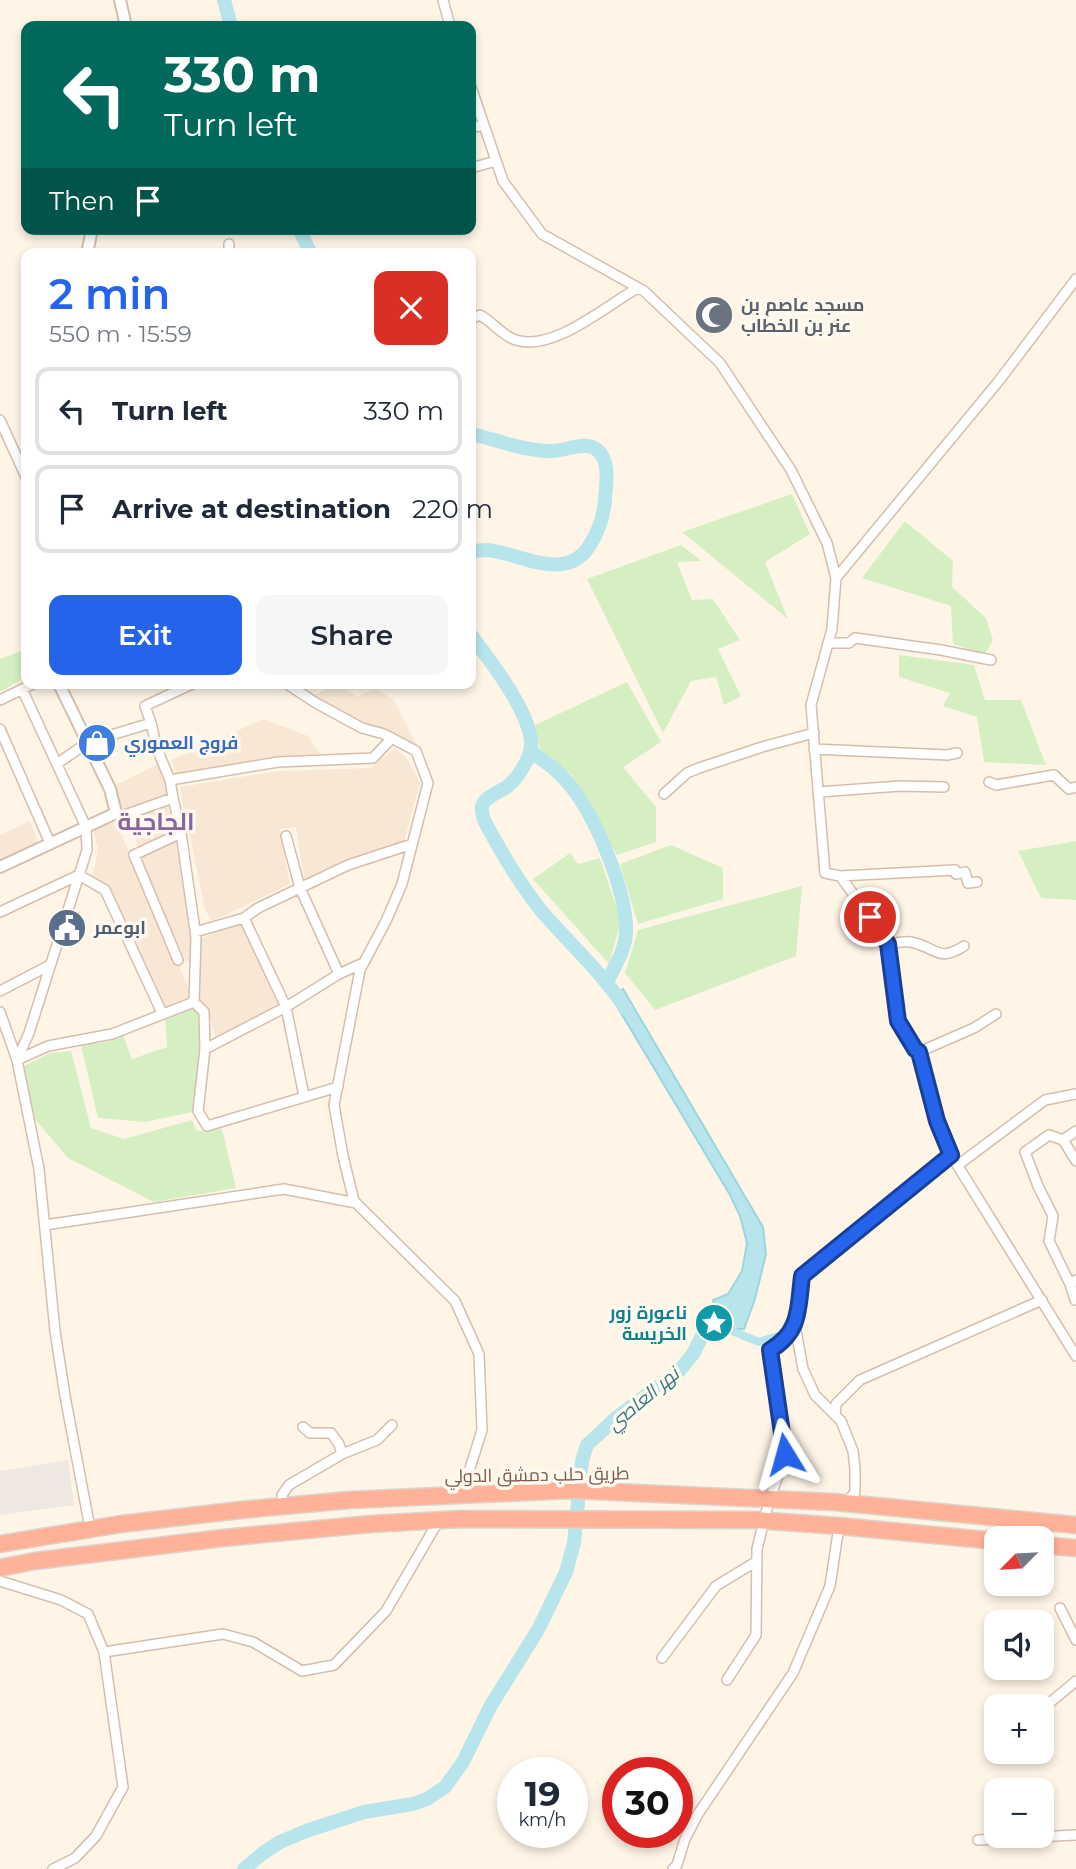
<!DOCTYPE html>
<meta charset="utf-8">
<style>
:root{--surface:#fff;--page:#f6f6f7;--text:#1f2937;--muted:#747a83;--line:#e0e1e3;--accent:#2563eb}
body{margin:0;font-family:Montserrat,Cairo,sans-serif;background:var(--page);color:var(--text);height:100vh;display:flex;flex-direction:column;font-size:26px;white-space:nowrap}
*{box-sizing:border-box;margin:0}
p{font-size:23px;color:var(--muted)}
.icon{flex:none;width:38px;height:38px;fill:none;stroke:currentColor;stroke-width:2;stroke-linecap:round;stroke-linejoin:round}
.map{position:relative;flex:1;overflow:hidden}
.details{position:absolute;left:21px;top:248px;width:455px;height:441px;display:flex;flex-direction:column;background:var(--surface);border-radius:14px;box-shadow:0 4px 10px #0003}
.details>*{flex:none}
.top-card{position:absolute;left:21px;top:21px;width:455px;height:214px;border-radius:14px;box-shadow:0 4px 10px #0003;background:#00695c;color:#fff;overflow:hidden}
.needle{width:46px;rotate:246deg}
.controls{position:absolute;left:984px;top:1526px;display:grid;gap:14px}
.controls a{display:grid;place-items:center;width:70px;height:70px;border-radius:14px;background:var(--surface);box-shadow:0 4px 10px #0003;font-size:35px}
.speed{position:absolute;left:497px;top:1757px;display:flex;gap:14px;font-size:35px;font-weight:700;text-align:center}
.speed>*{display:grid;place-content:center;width:91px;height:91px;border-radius:50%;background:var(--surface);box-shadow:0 4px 10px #0003;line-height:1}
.speed small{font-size:18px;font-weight:400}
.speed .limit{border:10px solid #d22;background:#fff;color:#111}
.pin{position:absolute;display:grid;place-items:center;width:60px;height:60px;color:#fff;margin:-30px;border:4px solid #fff;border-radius:50%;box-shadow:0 2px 7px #0007}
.me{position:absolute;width:77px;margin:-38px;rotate:352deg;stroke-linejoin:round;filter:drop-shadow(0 0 5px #0008)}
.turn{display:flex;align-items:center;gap:24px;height:147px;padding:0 28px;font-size:32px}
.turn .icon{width:91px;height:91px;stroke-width:2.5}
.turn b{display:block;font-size:49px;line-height:60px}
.then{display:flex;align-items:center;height:66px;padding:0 28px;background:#0003;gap:14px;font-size:26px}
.round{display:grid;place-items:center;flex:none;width:74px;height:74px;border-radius:14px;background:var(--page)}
.headline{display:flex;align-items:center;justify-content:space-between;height:119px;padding:0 28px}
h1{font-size:42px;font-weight:600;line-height:52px;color:var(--accent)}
.primary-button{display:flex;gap:14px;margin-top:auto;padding:14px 28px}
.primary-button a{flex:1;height:80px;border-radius:14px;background:var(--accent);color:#fff;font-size:28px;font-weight:600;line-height:80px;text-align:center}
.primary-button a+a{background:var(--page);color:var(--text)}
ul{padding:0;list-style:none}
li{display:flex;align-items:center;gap:21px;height:88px;margin:0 14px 10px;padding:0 14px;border:4px solid var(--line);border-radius:14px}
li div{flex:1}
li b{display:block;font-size:26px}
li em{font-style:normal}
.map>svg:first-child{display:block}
.residential{fill:#f7e7d4}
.industrial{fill:#efe7e1}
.green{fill:#d5efc3}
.water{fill:#b8e4eb;stroke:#9dd5de;stroke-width:2}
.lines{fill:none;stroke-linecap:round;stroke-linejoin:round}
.canal{stroke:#b8e4eb;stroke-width:8}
.river{stroke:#b8e4eb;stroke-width:14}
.minor-casing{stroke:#d5bead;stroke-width:12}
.tertiary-casing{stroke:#d5bead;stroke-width:14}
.motorway-casing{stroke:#ddd4cf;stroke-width:19}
.minor{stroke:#fff;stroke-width:9}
.tertiary{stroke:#fff;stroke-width:10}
.motorway{stroke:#ffb297;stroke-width:16}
.route-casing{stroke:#184099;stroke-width:18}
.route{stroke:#2563eb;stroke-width:12}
.labels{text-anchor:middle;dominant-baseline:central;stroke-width:7;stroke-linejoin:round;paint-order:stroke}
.worship-label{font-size:18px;font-weight:bold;fill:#5b616d;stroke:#fff9ef;text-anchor:start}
.shop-label{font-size:18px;font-weight:bold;fill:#366cbe;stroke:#fff9ef;text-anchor:start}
.service-label{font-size:18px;font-weight:bold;fill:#4e5e75;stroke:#fff9ef;text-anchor:start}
.culture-label{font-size:18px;font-weight:bold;fill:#0d838f;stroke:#fff9ef;text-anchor:end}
.street-label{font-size:18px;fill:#7c5a47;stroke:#fff9ef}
.water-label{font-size:19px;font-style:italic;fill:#397782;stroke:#fff9ef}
.district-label{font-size:24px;font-weight:bold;fill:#8b639f;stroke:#fff9ef}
</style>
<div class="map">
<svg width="1076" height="1869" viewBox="0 0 1076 1869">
<rect width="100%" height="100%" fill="#fff5e7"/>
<!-- residential -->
<path class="residential" d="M338,684L357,697L376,688L395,702L418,748L362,724L312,696Z
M264,719L308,736L320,754L268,757L177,775L171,760Z
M395,748L407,758L420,783L404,842L345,859L304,879L296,827L280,829L290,884L212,921L205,910L180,787L278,771L371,768Z
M158,764L168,795L124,812L112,787Z
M168,806L173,832L138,846L127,818Z
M30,821L38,842L0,859V835Z
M116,822L192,996L163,1008L108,891L93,876L98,850L93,829Z
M175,837L192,944L191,960L186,962L139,856Z
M240,923L279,1006L216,1038L207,1009L199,1000L198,974L202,938Z"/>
<!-- industrial -->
<path class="industrial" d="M68,1460L74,1505L0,1515V1471Z"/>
<!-- green -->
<path class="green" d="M792,494L810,534L765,562L788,619L682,532Z
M905,521L953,561L952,587L986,618L993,640L985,654L953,644L951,606L862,578Z
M681,545L702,561L677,562L692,600L713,599L740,640L718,649L741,696L724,705L716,677L691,681L663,733L587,579Z
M26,649V677L0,692V659Z
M899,655L974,665L985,700H1021L1046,765L984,762L977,717L943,706L950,693L899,677Z
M627,682L661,742L623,767L656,807V842L617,855L571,774L541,756L535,725Z
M1076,841V900L1041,898L1018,851Z
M671,845L723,868V899L638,924L620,864Z
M570,853L578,864L600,858L621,921L609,964L533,879Z
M802,886L796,956L655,1010L625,973L638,930Z
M194,1008C209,1028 199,1085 197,1111L145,1122L98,1118L81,1045L107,1042L123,1035L132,1059L167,1047L165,1017Z
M71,1051L91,1128L124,1139L192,1120L197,1131L222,1129L236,1188L154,1202L68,1158L34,1118L24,1066L50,1053Z"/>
<!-- water -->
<path class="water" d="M623,989L763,1227L766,1254L755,1299L744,1329H723L713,1300L728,1294L742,1271L747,1243L740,1216L730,1195L612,998Z"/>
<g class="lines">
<!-- canal -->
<path class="canal" d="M732,1331L759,1342L778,1336"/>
<!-- river -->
<path class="river" d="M224,0L231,26
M299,229L311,254
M471,434C498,440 527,452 554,451C567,450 586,441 596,449C611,460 606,483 605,499C604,515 598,532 590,545C566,584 521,553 487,550C482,550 476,551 471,551
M471,635C491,662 525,705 531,739C533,754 520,776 508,786C501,792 485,796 482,806C481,811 483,817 485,822C502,854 521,886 544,914C572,946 603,974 626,1009
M531,752C544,761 558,770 568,783C595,814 627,891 626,932C626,949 614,968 607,982
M244,1869L263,1853L280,1842L306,1831L364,1812L413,1804L427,1799L445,1787L463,1762L490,1707L539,1628L566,1572L574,1543L582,1461L587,1445L617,1417L679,1371L693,1354L706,1328L732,1301"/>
<!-- minor casing -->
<g class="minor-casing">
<path id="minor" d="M443,0L450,26
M471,87L503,181L542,234L644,291L720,363L791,470L827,543L836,578L832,629L811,705L825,873L840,876L885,937L888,944L898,1021L915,1050L919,1052L937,1121L951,1155L1076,1356
M471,127L484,126
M471,168L496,161
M229,254V244
M471,319L480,315C493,322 502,336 516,340C554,352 606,305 638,288
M0,420L26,477
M836,578L998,382L1076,279
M829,643H849L855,638L941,650L991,660
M287,684L316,703L362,728L384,734L416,751L428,783L402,884L386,921L360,970L334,1105L343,1156L354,1201L455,1301L479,1354L482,1430L466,1481L457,1495
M0,700L33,684
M151,723L157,749L170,780L173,798
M0,729L50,843
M814,749L947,755L957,753
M57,764L88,742L151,723L145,706L192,684
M170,780L278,762L373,758L392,738
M989,782L996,785L1054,775L1069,789L1076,787
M819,792L900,786L944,787
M664,794L687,773L699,768L762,747L814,733
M116,813L122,816L173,798L181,833L196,937L194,1002
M286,836L300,888L339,974
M840,876L955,870L956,874L965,872L968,883L977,882
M0,912L79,875L105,890L162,1013
M244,918L258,908L348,865L412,844
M195,932L244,918L286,1007L304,1096
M888,944C895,943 904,941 911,942C936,947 938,963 964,946
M178,960L134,855L181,833
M0,991L50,965
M0,1012L17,1060L39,1169L55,1331L65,1396L90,1528
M205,1049L286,1007L339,974L363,963
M919,1052L974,1028L996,1014
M17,1060L48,1046L112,1034L194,1002L204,1012L205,1049L198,1111L207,1126L338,1087
M17,1060L29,1033L87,850L86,827L22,689
M1076,1131L1063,1140L1076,1161
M1063,1140L1049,1135L1025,1152L1038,1186L1053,1216L1049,1241L1070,1284
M958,1165L1045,1100L1076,1094
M45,1225L284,1189L356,1203
M1075,1300L1070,1284L1076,1280
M795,1325L803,1369L815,1395L841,1421L853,1451L855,1469V1492L846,1503
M835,1415L836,1404L860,1380L1042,1300
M303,1427L310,1433H331L339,1444L342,1454
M282,1506V1495L289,1485L342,1454L377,1440L392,1425
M0,1581L61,1600L88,1614L104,1652L123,1787L96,1836L75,1858L53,1869
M1060,1608L1076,1640
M104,1652L223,1634L253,1642L302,1671L334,1665L386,1611L439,1520
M662,1658L716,1586L757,1561
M727,1680L756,1635L757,1549L768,1505L785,1454L770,1350C801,1331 798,1309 802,1276L951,1155
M1041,1710L1076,1681
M990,1751L996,1747
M978,1840L1076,1835
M673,1869L677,1865L685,1839L698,1814L793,1673L830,1586L839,1526"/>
</g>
<!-- tertiary casing -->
<g class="tertiary-casing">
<path id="tertiary" d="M120,0L126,26
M87,254L92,229
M0,867L116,813L110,789L59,684"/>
</g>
<!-- motorway casing -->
<g class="motorway-casing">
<path id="motorway" d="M0,1544L121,1524L241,1510L349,1500L572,1490L834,1502L1076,1525
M1041,1545L1076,1548
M0,1568L35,1561L223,1538L371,1524L461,1519L755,1520L839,1526L996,1541"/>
</g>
<!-- minor -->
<use href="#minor" class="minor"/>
<!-- tertiary -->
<use href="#tertiary" class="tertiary"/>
<!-- motorway -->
<use href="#motorway" class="motorway"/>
</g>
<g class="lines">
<!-- route casing -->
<g class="route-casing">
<path id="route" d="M785,1454L770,1350C801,1332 798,1308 802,1276L951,1155L937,1121L919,1052L915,1049L898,1021L888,944L870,917"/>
</g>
<!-- route -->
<use href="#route" class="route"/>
</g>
<!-- icons -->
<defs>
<g id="mosque-disc" transform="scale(2.0125)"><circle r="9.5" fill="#6b7280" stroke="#fff9ef"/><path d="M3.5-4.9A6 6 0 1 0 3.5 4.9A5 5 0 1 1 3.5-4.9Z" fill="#fff"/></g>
<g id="shop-disc" transform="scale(2.0125)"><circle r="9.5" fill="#3f7fe0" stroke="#fff9ef"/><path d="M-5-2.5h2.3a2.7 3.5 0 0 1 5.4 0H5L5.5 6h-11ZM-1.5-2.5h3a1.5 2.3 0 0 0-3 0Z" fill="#fff"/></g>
<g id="civic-disc" transform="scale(2.0125)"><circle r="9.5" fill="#5c6f8a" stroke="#fff9ef"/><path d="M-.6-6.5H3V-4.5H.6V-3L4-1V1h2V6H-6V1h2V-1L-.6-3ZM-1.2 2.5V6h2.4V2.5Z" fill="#fff"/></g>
<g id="sight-disc" transform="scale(2.0125)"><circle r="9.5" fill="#0f9aa8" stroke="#fff9ef"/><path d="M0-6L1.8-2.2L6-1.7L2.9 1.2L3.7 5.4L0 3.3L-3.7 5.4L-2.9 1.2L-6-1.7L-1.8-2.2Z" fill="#fff"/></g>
</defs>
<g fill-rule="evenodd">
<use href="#mosque-disc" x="714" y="315"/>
<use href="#shop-disc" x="97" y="743"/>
<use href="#civic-disc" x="67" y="928"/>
<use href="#sight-disc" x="714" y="1323"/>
</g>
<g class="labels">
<!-- worship labels -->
<g class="worship-label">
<text x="741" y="305">مسجد عاصم بن<tspan x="741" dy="21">عنر بن الخطاب</tspan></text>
</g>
<!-- shop labels -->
<g class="shop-label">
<text x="124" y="743">فروج العموري</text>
</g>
<!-- service labels -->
<g class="service-label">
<text x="94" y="928">ابوعمر</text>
</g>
<!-- culture labels -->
<g class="culture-label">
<text x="687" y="1313">ناعورة زور<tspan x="687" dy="21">الخريسة</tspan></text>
</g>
<!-- street labels -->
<g class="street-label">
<text transform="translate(537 1475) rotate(-1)">طريق حلب دمشق الدولي</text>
</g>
<!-- water labels -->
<g class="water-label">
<text transform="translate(643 1399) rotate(-40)">نهر العاصي</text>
</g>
<!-- district labels -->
<g class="district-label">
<text x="156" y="821">الجاجية</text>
</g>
</g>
</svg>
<div class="controls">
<a><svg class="needle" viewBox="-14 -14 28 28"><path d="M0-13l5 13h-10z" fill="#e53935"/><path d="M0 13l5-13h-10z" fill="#747a83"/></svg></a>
<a><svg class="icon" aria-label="sound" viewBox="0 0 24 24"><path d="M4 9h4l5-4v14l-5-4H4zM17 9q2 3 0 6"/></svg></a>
<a>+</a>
<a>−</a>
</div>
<div class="speed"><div>19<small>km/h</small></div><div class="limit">30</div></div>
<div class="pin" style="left:870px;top:917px;background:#d93025"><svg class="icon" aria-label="arrive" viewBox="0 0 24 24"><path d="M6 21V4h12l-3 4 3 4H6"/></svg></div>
<svg class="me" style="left:785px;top:1454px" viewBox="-20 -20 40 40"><path d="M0-17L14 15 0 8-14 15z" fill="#2563eb" stroke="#fff" stroke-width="4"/></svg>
<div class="top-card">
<div class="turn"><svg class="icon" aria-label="left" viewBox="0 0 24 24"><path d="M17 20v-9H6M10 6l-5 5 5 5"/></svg><div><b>330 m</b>Turn left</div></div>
<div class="then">Then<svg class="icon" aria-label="arrive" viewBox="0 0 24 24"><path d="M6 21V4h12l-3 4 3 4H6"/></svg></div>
</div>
<section class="details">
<div class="headline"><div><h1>2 min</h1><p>550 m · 15:59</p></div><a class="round" style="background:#d93025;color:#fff"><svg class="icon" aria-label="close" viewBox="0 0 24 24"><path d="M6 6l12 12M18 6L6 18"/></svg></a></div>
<ul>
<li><svg class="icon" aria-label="left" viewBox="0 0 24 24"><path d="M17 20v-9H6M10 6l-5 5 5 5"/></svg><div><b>Turn left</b></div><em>330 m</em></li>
<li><svg class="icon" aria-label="arrive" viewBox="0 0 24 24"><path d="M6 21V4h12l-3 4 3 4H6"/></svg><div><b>Arrive at destination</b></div><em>220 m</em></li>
</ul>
<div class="primary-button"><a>Exit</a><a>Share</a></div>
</section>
</div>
